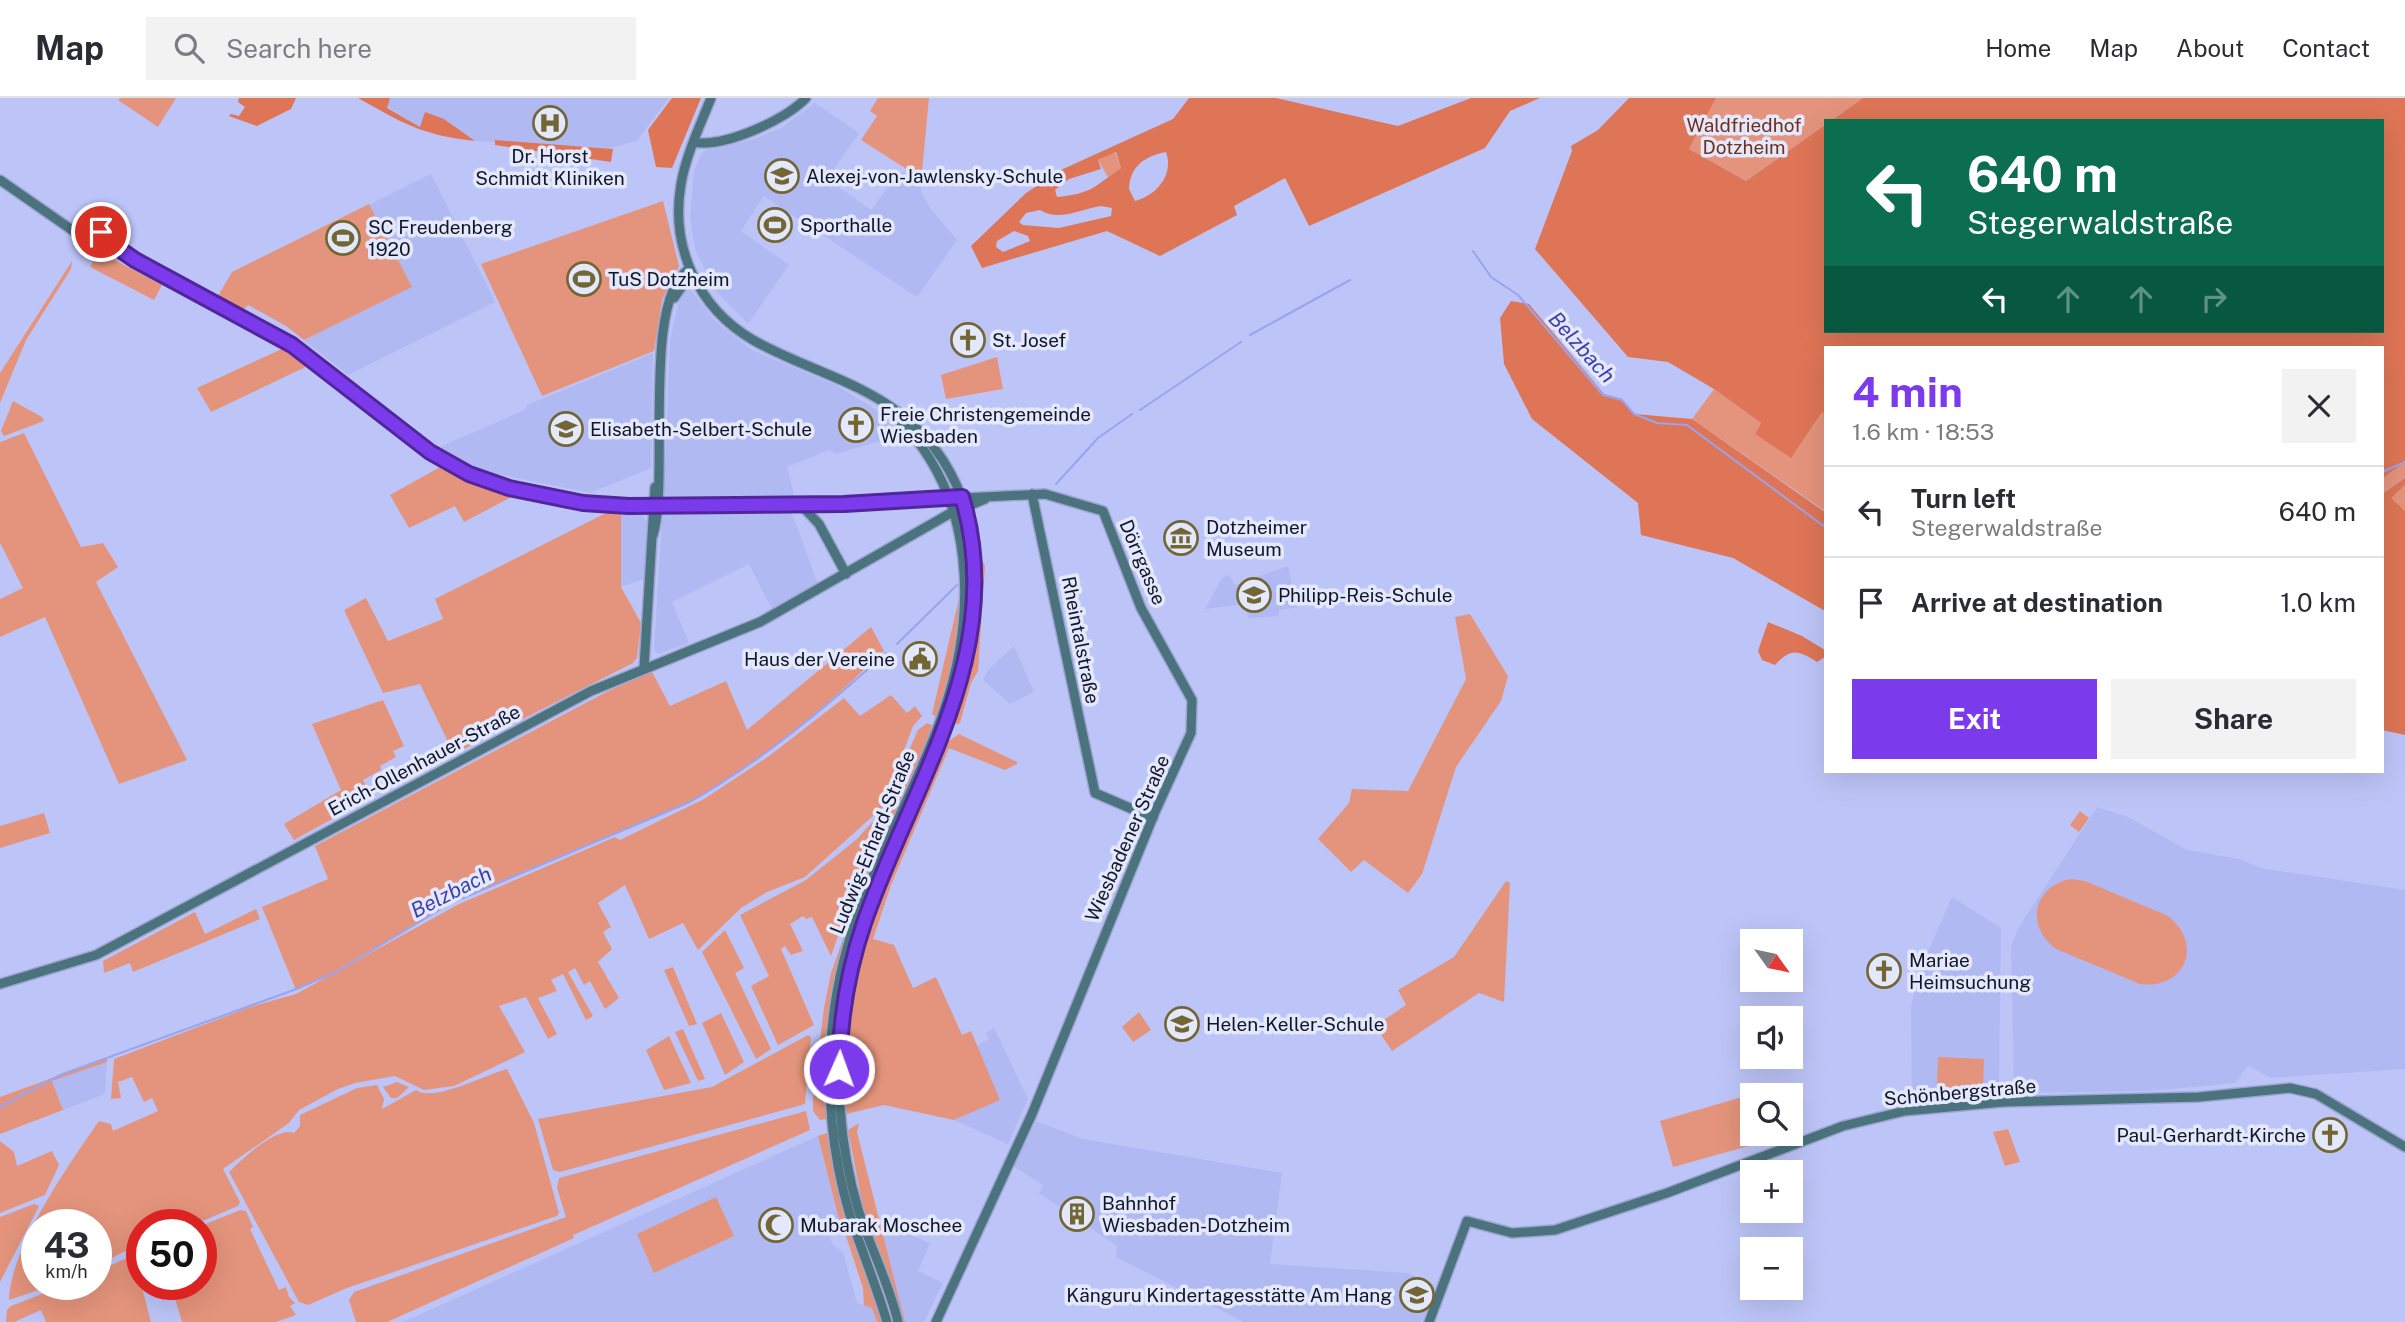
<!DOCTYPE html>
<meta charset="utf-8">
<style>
:root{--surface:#fff;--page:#f2f2f3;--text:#2b2b33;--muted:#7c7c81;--line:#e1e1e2;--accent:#7c3aed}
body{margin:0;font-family:"Public Sans",sans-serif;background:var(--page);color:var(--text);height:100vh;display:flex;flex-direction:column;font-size:26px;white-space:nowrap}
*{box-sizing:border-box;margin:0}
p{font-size:23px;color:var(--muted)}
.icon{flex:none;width:38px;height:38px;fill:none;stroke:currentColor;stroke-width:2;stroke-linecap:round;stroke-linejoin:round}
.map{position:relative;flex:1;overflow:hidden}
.sheet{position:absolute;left:1824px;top:248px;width:560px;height:427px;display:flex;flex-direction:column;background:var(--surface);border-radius:0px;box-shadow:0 7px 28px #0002}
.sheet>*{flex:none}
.banner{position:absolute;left:1824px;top:21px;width:560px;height:214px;border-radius:0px;box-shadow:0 7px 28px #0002;background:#0b6e4f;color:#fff;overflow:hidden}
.needle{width:46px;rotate:123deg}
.buttons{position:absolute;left:1740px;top:831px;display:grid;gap:14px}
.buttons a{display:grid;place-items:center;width:63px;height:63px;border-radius:0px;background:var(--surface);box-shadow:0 7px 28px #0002;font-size:35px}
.speed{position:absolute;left:21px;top:1111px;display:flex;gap:14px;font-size:35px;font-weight:700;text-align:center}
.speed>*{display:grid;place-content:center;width:91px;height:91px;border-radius:50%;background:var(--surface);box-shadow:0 7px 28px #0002;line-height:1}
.speed small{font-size:18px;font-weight:400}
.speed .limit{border:10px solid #d22;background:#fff;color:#111}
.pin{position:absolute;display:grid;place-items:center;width:60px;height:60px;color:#fff;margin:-30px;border:4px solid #fff;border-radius:50%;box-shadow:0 2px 7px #0007}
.me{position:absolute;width:77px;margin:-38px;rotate:2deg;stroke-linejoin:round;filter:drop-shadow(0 0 5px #0008)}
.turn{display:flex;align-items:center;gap:24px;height:147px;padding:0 28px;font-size:32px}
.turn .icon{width:91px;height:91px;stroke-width:2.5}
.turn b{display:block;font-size:49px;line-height:60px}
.lanes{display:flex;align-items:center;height:66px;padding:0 28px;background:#0003;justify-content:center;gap:35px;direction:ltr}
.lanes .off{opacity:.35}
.round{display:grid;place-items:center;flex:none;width:74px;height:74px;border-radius:0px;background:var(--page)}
.head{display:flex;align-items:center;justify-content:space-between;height:119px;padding:0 28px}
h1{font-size:42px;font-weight:700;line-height:52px;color:var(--accent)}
.cta{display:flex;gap:14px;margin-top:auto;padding:14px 28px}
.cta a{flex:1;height:80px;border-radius:0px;background:var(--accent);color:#fff;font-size:28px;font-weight:700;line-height:80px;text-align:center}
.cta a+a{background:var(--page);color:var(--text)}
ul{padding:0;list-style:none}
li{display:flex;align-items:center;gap:21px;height:91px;padding:0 28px;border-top:2px solid var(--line)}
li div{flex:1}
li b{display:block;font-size:26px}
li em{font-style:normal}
header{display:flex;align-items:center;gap:42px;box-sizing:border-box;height:98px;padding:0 35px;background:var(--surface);border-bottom:2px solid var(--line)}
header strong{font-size:33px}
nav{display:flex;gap:38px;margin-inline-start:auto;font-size:24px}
.search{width:490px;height:63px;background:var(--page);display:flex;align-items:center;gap:18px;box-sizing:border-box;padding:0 24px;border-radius:0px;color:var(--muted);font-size:26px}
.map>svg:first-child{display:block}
.built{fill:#b0b9f2}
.green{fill:#e4947c}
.forest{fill:#de7556;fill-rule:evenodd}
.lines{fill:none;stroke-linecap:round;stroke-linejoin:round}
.stream{stroke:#99a4f0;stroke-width:2}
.secondary-casing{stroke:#9ea5d2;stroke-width:12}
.secondary{stroke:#4a737e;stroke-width:9}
.route-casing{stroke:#51269a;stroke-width:18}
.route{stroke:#7c3aed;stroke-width:12}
.labels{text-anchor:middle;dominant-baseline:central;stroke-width:7;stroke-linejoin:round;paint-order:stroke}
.park-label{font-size:19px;fill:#712e19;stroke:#e4e8fd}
.poi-label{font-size:19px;fill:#121526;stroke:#e4e8fd;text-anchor:start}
.street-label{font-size:19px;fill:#121526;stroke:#e4e8fd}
.water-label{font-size:21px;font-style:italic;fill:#3f3daa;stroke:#e4e8fd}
</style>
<header>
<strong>Map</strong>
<div class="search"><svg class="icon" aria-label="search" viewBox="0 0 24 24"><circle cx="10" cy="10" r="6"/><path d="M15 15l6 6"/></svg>Search here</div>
<nav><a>Home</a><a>Map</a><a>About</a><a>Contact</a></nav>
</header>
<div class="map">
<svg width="2405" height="1224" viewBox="0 0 2405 1224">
<rect width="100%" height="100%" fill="#bdc5f8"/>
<!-- built -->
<path class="built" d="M390,0H669L637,43L610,50L475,43L444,21L425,15L420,29L387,9Z
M815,5L859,35L827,81L871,112L899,74L920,80L922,96L931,111L957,142L917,199L764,98L741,133L789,167L748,226L716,193L696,154L690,121L694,73L701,56L706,52L751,42L781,30Z
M431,76L495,204L348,277L304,242L412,189L369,107Z
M686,191L691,192L715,223L752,252L836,287L875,311L903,336L836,356L829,352L787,369L795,400L791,413L819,489L774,515L749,466L672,504L689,545L658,556L654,551L662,422L667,401L664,397L670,241L680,200Z
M653,255L651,370L590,395L477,372L437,350L525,312L527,307Z
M621,414L642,416L647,424L644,481L621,489Z
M1288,468L1297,509L1279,512V518L1248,520L1246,506L1205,511L1222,480L1229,477L1235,487Z
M1014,548L1034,594L1010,606L983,582L988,572Z
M2097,709L2128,719L2187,752L2239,761L2261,770L2405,792V971L2270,980L2248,967L2236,985L2150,993L2014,995L2011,848L2019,829Z
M1952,799L2001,830L1999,995L1912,1000L1911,909L1919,874Z
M994,930L1028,1001L1008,1046L954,1022L1000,1002L977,948L989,941L986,935Z
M107,964L105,996L63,1012L52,983Z
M1036,1023L1083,1041L1282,1075L1270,1166L1408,1175L1435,1187L1424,1220L1421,1224H1244L1116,1159L1117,1148L1039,1095L1043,1087L1013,1068Z
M818,1038L842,1133L830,1139L833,1147L843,1154L857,1205L872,1209L877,1224H403Z
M877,1123L930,1145L918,1173L943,1185L924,1224H905Z"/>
<!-- green -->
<path class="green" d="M120,0H176L158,29L118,2Z
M878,0H929L922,74L908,72L861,42L877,18L870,13Z
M1716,0H1863L1831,23H1825V27L1746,83L1689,51Z
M1115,54L1121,70L1108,79L1098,62Z
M663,103L679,168L662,202L654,253L542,298L481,166Z
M369,106L412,189L304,242L286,228L248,207L243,212L218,198L232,174Z
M97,157H105L162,187L154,202L90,169Z
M72,163L71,171L26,242L0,305V275Z
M284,250L310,267L211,314L197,290Z
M997,259L1003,291L946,301L941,277Z
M1714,291L1761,325L1755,336L1791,359L1822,314L1825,317V413L1692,321Z
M13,303L42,319L44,323L4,338L1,333Z
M24,335L81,449L103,445L118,469L96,484L187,662L119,686L45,519L0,539V501L23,490L0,445V344Z
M2405,364V380L2382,396V381Z
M442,368L462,380L519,395L464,424L455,408L409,430L390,397Z
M2405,387V413L2390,400Z
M608,414H621V489L641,525L637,560L633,565L454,656L420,586L383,595L344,512L366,500L388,543L443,521L435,501Z
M980,458L985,468L978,573L971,585L960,625L957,627L955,623L978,527Z
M961,492L956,549L937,620L932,616Z
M1470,516L1508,578L1501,603L1456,669L1422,776L1408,795L1364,762L1351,774L1318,741L1349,705L1352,691L1408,693L1466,581L1455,519Z
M871,529L884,553C825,610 762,663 690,704L454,803L336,873L296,892L262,809L328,781L315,748L608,593L652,574L670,608L726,583L747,632Z
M891,597L907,615L915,608L922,618L913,628L883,709L805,779L767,794L741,810L698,852L683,825L649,841L625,787L598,805L611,829L603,834L612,851L598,864L619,900L605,911L590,883L584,887L575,870L568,874L593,918L586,922L563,876L551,882L557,893L538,900L557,936L548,941L526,899L499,908L525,954L454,988L424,992L395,978L355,985L338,991L299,1012L289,1025L223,1071L240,1104L238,1108L193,1127H142V1149L123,1154L96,1169V1127H37V1186L53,1187L9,1202C10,1151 68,1067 99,1023L111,1026L113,1033L158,1013L152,1000L144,1004L132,979L118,984L121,1000L111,1001L114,961L250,909L296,896L457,807L615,739L620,742L704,701L769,658L844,600L860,618Z
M383,602L404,648L393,653L396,659L380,668L381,672L363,682L372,699L294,742L284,726L341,692L312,626Z
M927,625L932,627L926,647C873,775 814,876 827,1021L820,1022L813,1013V1000L824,910L831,875L910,650L918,632Z
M959,636L1017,664V666L1005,672L949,650L891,787L873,841L894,847L913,890L936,879L962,937L971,933L1000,1002L954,1022L884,1007L846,1016C835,873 892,772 946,645Z
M2080,713L2089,720L2079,734L2070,727Z
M44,715L50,735L0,750V728Z
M875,721L878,723L831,858L812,819L806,821L803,818L790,826L803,853L791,857L785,848L781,851L814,927L778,947L751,888L769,878L740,817L806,782L857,741Z
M2072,781L2085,783L2168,818C2204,846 2185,892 2140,886L2056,851C2024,827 2034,787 2072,781Z
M1506,783L1510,785L1504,904L1479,895L1392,953L1375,928L1406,907L1398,892L1454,859Z
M256,811L260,821L133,874L130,865L104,875L103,863L195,814L205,836Z
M725,832L744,870L735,875L771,951L756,961L702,854Z
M673,869L697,926L689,928L664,872Z
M1139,914L1151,932L1133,944L1122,929Z
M721,915L744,964L725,977L702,925Z
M683,931L705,981L698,983L675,934Z
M808,937L811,939L805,1006L560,1074L553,1072L538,1021L712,989Z
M669,938L691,985L664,992L646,952Z
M1938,959L1984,961L1983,991L1937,989Z
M107,960V964L52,983L63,1012L0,1036V999Z
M507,971L534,1025L559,1115L557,1118L347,1190L308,1207L299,1204L229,1074C242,1061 277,1028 294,1035L300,1028V1017L357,990L377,987L384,1001L382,1011L416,992C433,1005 487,976 507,971Z
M397,984L409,989L397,1000H391L383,989Z
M1749,997L1752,1036H1761L1763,1044L1673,1069L1660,1023Z
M806,1013L810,1032L573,1137L574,1140L387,1224H356L349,1202L354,1194L566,1119L557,1090L559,1080Z
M859,1025L857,1034L905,1224H902L864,1115L848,1032Z
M2008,1031L2020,1064L2005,1068L1993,1034Z
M830,1034L840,1097L882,1224H877L872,1210L864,1207L863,1190L846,1138L842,1133L818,1038Z
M0,1043L14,1054L17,1068L52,1053L59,1067L45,1097L0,1115Z
M716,1099L734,1138L654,1175L637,1136Z
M34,1106L39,1108L0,1184V1119Z
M240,1112L246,1113L253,1129L250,1131L279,1192L286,1189L289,1199L295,1205L290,1208L296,1217L276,1224H182L171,1187L201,1186V1128Z
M142,1153L140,1182L151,1224H46L41,1212L14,1224H6L7,1212L11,1208L65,1187L96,1186V1174Z"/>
<!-- forest -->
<path class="forest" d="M239,0H296L291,11L257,28L229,18L231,16L239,18L245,9L238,4Z
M358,0H390L387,10L420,29L425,14L444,21L475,43C422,37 404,26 358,0Z
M672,0H701L672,70L656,69L648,32Z
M1189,0H1276L1398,28L1471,0H1540L1510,13L1485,50L1309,128L1285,80L1234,108L1237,117L1160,158L1107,133L982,170L971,148L1026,95L1063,71L1173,21ZM1116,54L1121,70C1093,89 1094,95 1057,99L1055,92L1069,81L1101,71L1098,62ZM1166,54C1174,77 1157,97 1135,103L1129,91C1130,68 1145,58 1166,54ZM1101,108L1112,110L1111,118L1059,130L1023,127L1019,124L1026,115L1040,112C1058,124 1081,111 1101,108ZM1014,133L1028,138L1030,143L1003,154L996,149L997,143Z
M1629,0H1716L1689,51L1746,83L1825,27V233H2382V23H1831L1863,0H2405V364L2382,381V250H1825V317L1822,314L1791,360L1755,336L1761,325L1714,291L1668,264L1628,259L1535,151L1572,53L1571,48L1598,32Z
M495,42L613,51L611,64L495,47Z
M1511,203L1529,206L1604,296L1622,301L1635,316L1692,321L1825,414V513L1733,460L1641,437L1638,405L1532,321L1504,266L1500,220Z
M2405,380V387L2391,400L2405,413V637L2382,632V396Z
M1768,524L1802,538L1825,552V559L1817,564C1798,552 1791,550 1775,567L1762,562L1758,553Z"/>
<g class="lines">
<!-- stream -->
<path class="stream" d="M1473,153L1491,179L1518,197L1603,297L1622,302L1634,316L1657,325L1687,327L1825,429
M1250,237L1350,182
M1140,312L1241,244
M2382,374L2405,364
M1056,386L1098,340L1132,316
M897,546L957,487
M0,1009L60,977L299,890L336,874L451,805L690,704C762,663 825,610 886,555"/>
<!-- secondary casing -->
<g class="secondary-casing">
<path id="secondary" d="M711,0C700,28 686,57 681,86C670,149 698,210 753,242C800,269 854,281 898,314C934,340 959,381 969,424C1009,594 868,746 844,908C834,975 839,1047 858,1111C870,1149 889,1185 898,1224
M694,44C723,50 786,22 806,0
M0,82L85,141
M84 143a11 11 0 1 1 22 0a11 11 0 1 1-22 0Z
M106,142L146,169L292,247L430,354L469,376L509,390L583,405L629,408L844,406L1045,396L1103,413L1141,510L1192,602L1191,635L1155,714L1032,1016L936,1224
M674,200L683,187L694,180
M1032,396L1095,695L1153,720
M801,407L819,426L846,476
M653,437C670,382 641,202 689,171
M644,570L655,389
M0,886L96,857L591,593L760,524L949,416L985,401
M887,1224C876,1187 861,1151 849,1114C832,1056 826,991 832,931C836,889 846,847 861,808C885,743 919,683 942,618C978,516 977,397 895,318
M1429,1224L1467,1123L1512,1135L1555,1132L1667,1095L1843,1028L1905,1013L2004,1004L2199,999L2290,990L2316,996L2405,1049"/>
</g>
<!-- secondary -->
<use href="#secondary" class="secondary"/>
</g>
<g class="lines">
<!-- route casing -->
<g class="route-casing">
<path id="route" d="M101,134L106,142L135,162L292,247L430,354L469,376L509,390L583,405L629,408L844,406L962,399C1009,554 912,685 864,825C848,872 840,921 839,971"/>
</g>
<!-- route -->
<use href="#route" class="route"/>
</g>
<!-- icons -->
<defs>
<g id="hospital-ring" transform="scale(1.75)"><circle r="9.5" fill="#e4e8fd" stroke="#726734" stroke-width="1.5"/><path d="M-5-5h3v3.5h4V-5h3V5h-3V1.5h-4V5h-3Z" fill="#726734"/></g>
<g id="school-ring" transform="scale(1.75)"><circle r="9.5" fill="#e4e8fd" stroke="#726734" stroke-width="1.5"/><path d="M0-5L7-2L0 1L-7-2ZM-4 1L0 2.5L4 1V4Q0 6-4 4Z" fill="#726734"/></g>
<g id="stadium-ring" transform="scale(1.75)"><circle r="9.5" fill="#e4e8fd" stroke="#726734" stroke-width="1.5"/><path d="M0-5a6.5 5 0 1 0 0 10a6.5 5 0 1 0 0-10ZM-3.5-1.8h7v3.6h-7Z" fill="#726734"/></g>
<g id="church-ring" transform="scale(1.75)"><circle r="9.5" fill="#e4e8fd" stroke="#726734" stroke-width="1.5"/><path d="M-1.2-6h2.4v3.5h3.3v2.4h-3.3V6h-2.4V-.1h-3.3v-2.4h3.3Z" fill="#726734"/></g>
<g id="museum-ring" transform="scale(1.75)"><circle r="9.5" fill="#e4e8fd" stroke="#726734" stroke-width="1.5"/><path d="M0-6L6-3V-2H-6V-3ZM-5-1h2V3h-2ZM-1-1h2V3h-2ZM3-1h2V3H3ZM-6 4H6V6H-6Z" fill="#726734"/></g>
<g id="civic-ring" transform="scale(1.75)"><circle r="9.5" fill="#e4e8fd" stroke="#726734" stroke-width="1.5"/><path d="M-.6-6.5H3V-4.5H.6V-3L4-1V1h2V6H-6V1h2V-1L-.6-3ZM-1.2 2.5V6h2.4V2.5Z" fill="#726734"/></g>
<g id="building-ring" transform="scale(1.75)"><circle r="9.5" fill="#e4e8fd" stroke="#726734" stroke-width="1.5"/><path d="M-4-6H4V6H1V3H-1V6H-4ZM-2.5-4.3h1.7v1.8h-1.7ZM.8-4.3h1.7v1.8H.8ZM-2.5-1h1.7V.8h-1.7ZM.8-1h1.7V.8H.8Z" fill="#726734"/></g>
<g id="mosque-ring" transform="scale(1.75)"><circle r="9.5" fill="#e4e8fd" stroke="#726734" stroke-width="1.5"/><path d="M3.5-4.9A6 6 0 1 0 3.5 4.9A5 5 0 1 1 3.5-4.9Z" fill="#726734"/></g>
</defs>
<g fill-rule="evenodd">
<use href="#hospital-ring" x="550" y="25"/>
<use href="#school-ring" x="782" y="78"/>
<use href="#stadium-ring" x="775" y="127"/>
<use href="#stadium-ring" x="343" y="140"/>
<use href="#stadium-ring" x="584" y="181"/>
<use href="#church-ring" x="968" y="242"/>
<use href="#church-ring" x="856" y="327"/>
<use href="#school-ring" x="566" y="331"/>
<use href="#museum-ring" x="1181" y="440"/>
<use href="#school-ring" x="1254" y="497"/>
<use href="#civic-ring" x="920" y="561"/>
<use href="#church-ring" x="1884" y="873"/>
<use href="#school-ring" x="1182" y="926"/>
<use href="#church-ring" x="2330" y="1037"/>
<use href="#building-ring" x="1077" y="1116"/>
<use href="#mosque-ring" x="776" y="1127"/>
<use href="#school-ring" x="1417" y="1197"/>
</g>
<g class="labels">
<!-- park labels -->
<g class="park-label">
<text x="1744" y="27">Waldfriedhof<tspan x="1744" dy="22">Dotzheim</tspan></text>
</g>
<!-- poi labels -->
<g class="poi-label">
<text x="550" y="58" text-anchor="middle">Dr. Horst<tspan x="550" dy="22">Schmidt Kliniken</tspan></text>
<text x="806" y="78">Alexej-von-Jawlensky-Schule</text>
<text x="800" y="127">Sporthalle</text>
<text x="368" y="129">SC Freudenberg<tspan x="368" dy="22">1920</tspan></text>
<text x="608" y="181">TuS Dotzheim</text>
<text x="992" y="242">St. Josef</text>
<text x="880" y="316">Freie Christengemeinde<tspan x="880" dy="22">Wiesbaden</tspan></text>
<text x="590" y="331">Elisabeth-Selbert-Schule</text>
<text x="1206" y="429">Dotzheimer<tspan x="1206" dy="22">Museum</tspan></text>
<text x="1278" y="497">Philipp-Reis-Schule</text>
<text x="895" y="561" text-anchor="end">Haus der Vereine</text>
<text x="1909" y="862">Mariae<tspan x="1909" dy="22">Heimsuchung</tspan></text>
<text x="1206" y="926">Helen-Keller-Schule</text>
<text x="2306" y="1037" text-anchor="end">Paul-Gerhardt-Kirche</text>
<text x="1102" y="1105">Bahnhof<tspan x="1102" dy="22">Wiesbaden-Dotzheim</tspan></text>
<text x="800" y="1127">Mubarak Moschee</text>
<text x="1392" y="1197" text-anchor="end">Känguru Kindertagesstätte Am Hang</text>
</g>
<!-- street labels -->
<g class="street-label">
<text transform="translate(1143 464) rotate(67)">Dörrgasse</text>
<text transform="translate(1081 542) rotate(79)">Rheintalstraße</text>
<text transform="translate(424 662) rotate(-28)">Erich-Ollenhauer-Straße</text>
<text transform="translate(1127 740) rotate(-66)">Wiesbadener Straße</text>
<text transform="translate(872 744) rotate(-68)">Ludwig-Erhard-Straße</text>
<text transform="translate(1960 994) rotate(-5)">Schönbergstraße</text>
</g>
<!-- water labels -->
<g class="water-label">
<text transform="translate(1582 249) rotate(48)">Belzbach</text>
<text transform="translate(451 794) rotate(-27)">Belzbach</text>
</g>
</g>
</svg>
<div class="buttons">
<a><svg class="needle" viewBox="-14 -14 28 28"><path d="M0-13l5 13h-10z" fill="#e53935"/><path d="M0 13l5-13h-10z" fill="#7c7c81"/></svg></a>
<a><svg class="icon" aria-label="sound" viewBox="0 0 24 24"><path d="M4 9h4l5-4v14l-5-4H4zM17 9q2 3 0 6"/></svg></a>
<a><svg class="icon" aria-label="search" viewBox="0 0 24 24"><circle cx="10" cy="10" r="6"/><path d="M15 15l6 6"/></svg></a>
<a>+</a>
<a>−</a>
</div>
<div class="speed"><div>43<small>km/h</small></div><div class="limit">50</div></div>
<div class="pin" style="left:101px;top:134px;background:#d93025"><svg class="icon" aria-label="arrive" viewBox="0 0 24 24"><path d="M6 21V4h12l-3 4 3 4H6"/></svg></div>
<svg class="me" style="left:839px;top:971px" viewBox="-20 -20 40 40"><circle r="17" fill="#7c3aed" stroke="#fff" stroke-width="3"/><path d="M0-11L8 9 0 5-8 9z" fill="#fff"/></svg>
<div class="banner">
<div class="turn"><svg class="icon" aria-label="left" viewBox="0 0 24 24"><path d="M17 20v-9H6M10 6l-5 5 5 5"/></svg><div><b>640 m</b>Stegerwaldstraße</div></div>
<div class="lanes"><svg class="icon" aria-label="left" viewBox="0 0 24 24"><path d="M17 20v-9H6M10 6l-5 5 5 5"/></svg><svg class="icon off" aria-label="ahead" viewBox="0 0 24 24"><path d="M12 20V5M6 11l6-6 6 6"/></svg><svg class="icon off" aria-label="ahead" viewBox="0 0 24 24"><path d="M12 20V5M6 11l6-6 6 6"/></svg><svg class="icon off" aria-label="right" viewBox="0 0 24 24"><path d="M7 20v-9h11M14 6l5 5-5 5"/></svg></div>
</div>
<section class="sheet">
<div class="head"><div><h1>4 min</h1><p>1.6 km · 18:53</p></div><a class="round"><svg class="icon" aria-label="close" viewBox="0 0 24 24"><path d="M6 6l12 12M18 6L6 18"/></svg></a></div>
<ul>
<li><svg class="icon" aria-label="left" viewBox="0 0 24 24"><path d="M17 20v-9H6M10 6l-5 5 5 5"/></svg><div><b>Turn left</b><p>Stegerwaldstraße</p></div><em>640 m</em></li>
<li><svg class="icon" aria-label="arrive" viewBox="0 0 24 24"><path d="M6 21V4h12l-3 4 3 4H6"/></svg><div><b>Arrive at destination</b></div><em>1.0 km</em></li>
</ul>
<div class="cta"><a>Exit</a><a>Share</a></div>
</section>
</div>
